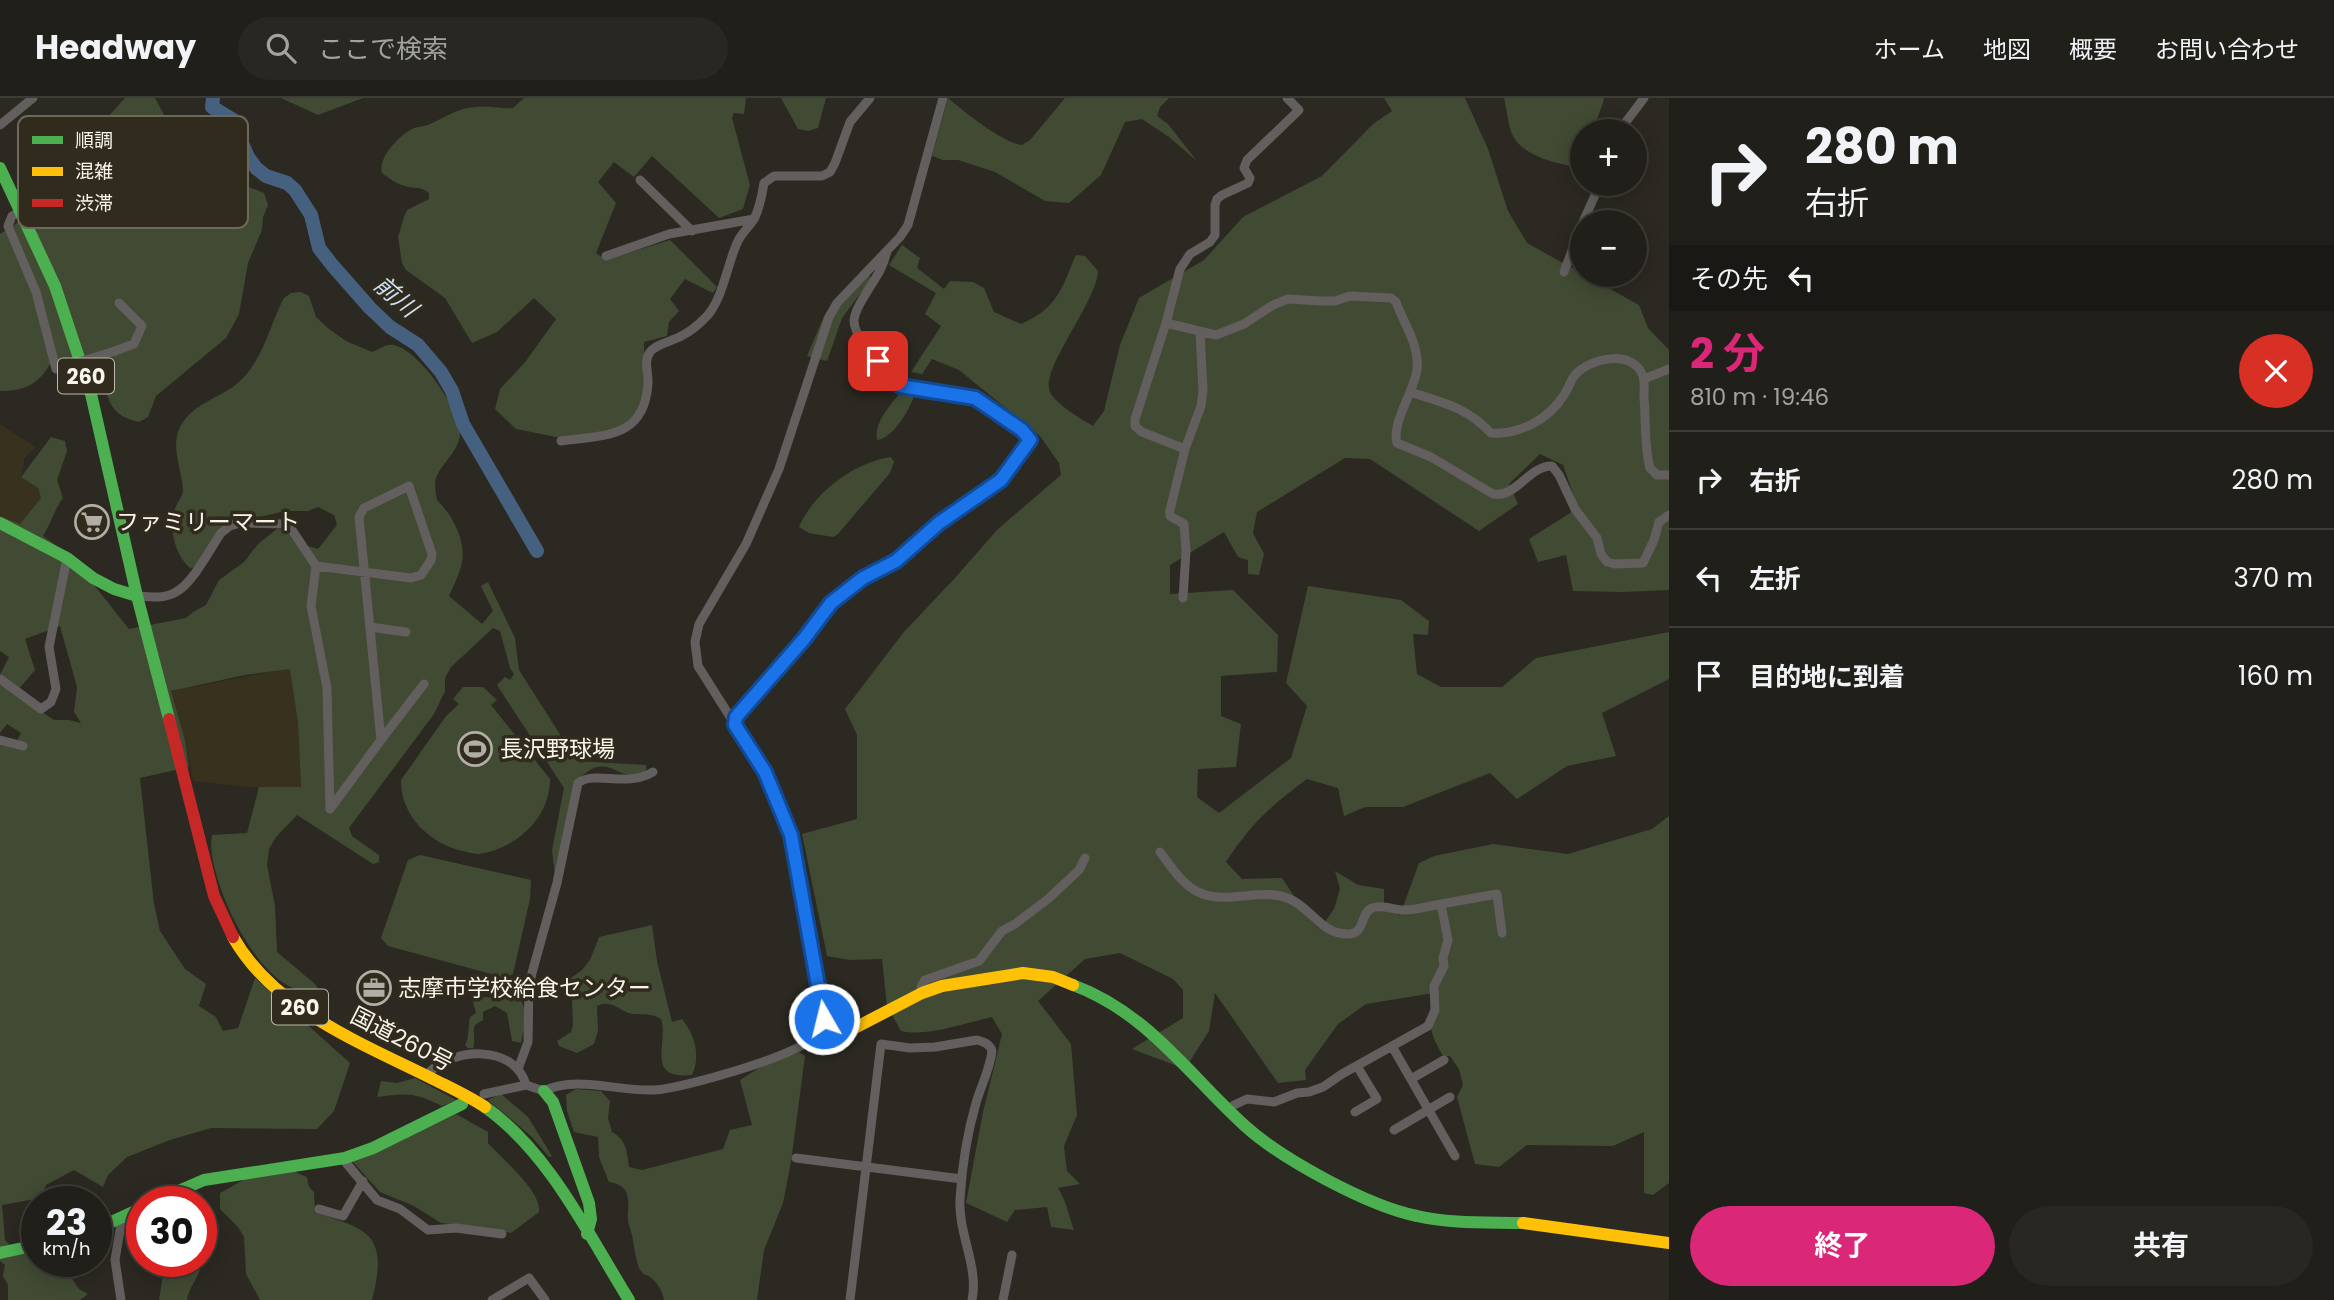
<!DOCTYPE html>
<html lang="ja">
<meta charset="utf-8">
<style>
:root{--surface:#201f19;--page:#282722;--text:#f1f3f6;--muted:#a2a2a2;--line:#3d3d38;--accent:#db2777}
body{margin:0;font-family:Poppins,"Noto Sans JP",sans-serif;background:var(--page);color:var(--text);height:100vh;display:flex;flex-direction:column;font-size:26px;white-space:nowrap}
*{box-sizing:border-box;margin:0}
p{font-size:23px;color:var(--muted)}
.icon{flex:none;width:38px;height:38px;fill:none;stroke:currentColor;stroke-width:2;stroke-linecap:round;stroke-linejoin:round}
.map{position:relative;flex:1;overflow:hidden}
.side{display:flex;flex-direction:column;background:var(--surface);width:665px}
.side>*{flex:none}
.top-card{background:#201f19;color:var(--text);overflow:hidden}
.fabs{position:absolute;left:1570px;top:21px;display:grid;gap:14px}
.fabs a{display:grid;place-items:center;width:77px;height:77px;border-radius:50%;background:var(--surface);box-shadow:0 4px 18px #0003,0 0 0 2px var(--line);font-size:35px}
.speed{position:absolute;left:21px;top:1088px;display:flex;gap:14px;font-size:35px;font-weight:700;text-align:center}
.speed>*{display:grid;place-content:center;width:91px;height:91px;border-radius:50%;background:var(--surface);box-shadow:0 4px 18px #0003,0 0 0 2px var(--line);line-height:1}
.speed small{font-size:18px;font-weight:400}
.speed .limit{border:10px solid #d22;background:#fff;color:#111}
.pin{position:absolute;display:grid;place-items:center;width:60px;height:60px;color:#fff;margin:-30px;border-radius:14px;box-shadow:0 4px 10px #0006}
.me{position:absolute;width:77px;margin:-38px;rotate:352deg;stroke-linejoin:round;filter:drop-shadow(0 0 5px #0008)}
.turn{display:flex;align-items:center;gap:24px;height:147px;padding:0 21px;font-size:32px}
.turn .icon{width:91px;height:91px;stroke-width:2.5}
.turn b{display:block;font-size:49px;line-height:60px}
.then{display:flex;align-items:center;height:66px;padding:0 21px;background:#0003;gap:14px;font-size:26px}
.round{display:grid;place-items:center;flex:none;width:74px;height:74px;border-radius:37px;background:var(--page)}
.summary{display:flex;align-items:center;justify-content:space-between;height:119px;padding:0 21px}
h1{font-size:42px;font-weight:700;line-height:52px;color:var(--accent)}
.cta{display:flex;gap:14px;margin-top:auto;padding:14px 21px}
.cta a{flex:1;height:80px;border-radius:42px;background:var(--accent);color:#fff;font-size:28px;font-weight:700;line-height:80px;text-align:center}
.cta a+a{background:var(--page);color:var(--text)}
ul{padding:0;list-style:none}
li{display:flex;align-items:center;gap:21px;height:98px;padding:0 21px;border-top:2px solid var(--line)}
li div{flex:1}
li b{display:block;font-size:26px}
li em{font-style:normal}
header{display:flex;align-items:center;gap:42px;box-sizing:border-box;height:98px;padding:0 35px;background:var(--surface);border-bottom:2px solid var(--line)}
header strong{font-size:33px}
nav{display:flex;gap:38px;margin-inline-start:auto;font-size:24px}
.search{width:490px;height:63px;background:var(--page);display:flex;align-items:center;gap:18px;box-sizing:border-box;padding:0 24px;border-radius:38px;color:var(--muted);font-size:26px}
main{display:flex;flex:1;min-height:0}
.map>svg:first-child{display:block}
.built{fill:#37311e}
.green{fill:#414b33}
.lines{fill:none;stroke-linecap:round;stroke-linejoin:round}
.river{stroke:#46617f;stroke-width:14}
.street{stroke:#625f5e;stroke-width:9}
.fast{stroke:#4caf50;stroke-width:12}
.slow{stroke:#ffc107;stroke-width:12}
.jam{stroke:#c62828;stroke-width:12}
.street-bridge{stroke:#625f5e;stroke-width:9}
.route-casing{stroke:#114b97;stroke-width:18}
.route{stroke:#1a73e8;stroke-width:12}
.labels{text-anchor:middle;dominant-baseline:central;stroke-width:7;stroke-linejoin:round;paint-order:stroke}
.shield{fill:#302b1c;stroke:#bcb8ae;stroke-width:2}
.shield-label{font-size:21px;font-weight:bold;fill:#f8f5ec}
.poi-label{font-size:23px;fill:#f8f5ec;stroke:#302b1c;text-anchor:start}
.street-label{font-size:23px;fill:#f8f5ec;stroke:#302b1c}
.water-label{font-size:24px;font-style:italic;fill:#cadef4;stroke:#302b1c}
.key{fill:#302b1c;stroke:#6c685a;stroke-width:2}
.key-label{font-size:19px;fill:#f8f5ec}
</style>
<header>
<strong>Headway</strong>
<div class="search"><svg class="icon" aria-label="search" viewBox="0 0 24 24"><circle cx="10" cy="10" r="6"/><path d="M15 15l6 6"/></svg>ここで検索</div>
<nav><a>ホーム</a><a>地図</a><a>概要</a><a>お問い合わせ</a></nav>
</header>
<main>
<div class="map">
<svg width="1669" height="1202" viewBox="0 0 1669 1202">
<rect width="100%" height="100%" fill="#2b2921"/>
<!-- built -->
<path class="built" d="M0,326L36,349L25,359L21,379L38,390L41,400L20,426L0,418Z
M290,570L298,625L301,689H248L193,683L185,642L171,593Z"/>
<!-- green -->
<path class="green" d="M125,0H155C168,23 183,54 180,81C180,87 176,91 173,96L182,103C187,98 193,91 199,88C221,77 244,87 264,95L268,107L263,119L262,132L248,165L239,216L226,240L156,298L148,319L139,324C111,318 109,304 102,279L50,266C38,287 24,293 0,293V136L44,108L49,97L46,94L45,87H61L72,83L81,57L107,20Z
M281,0H363L318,17Z
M524,0H746L744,16L734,15L732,20L750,87L743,111L719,120L652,58L634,79L614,64L598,84L616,105L596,155L606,162L670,142L717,189L713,195L685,181L670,201L679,213L669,224L667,238L644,244L645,289L640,310L631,325L617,332L561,340L516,331L495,311L500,291L526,263L556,221L534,200L497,234L472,245L445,200L406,172L402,165L398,139L404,119L407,112L429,101V95C421,88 414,91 405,88C396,86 389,80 382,75C378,60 397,40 410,32C416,28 424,29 430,26C446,19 458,10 475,9C488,7 500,11 513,10Z
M781,0H826L818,30L808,33L798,31Z
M948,0C963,13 1003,45 1022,47L1030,42L1065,0H1169L1160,9L1157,18L1168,26L1197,63L1169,39L1142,21L1125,24L1101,77L1069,105L1045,103L995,74L958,62H943L932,58Z
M1384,0H1465L1488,51L1508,113L1527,145L1639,207L1648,230L1669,252V492L1622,494L1573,493L1566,457L1538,464L1529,441L1578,410L1563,367L1540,356L1509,386L1518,406L1479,433L1370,361L1345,360L1257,414L1253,435L1264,456L1259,477L1248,476V462L1238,459L1224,434L1170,467V496L1233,492L1278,537L1277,574L1221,578V618L1241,626L1236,669L1198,671L1197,699L1219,715L1291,660L1307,608L1286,585L1308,488L1401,502L1429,523L1428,537L1413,536L1417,576L1441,589H1502L1536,560L1669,534V581L1602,615L1616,658L1567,668L1517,701L1490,675L1403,709H1365L1344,718L1338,690L1307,681C1271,708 1251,725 1226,764L1242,781L1282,780L1311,823L1320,831L1334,811L1340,791L1335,773L1358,787L1384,791V808L1400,817L1419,765L1434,758L1493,746L1568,756L1652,731L1669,718V1085L1653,1097L1644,1095V1034L1613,1048L1527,1047L1499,1069L1475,1066L1457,999L1463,987L1459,971L1450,958H1443C1427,930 1429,925 1434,895L1366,906L1338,926L1305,972L1306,982L1278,985L1215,895L1209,933L1185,971L1132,951L1183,920V892L1173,881L1120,855L1085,861L1038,903L1071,946L1077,1017L1064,1048L1067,1073L1080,1086L1058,1090C1066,1102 1069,1118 1074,1132L1051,1129L1047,1109L1015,1112L1007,1124L966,1105L983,1014L1002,936L992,919C966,925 926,939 901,933L887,908L882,861L850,862L827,858L802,736L857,721V637L845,611L903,535L954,481L998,431L1061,377L1059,365L1040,338L959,272L932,261L922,276L911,274L941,228L925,216L936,195L889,167L902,147L920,160L917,170L944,191L950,183L973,184L984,190L994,214L1021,226C1055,211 1061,194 1074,161L1076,157L1085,158L1098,173C1097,204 1040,271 1050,294C1054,305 1083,322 1093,328L1104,313L1120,247L1139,200L1204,162L1243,119L1322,78L1373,26L1392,13Z
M1504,0H1604C1602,12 1595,21 1595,33H1582V68C1562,69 1523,58 1513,38C1508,28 1507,11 1504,0Z
M862,172L872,180L842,220L827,263L807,258L824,218Z
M301,194L309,198L316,219L329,231L346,243L372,254C381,250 388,244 397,248C421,256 457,308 460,333C461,352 442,364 436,380C434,387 436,395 437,402C454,419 469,447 460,472C457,481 453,489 449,498L482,526L493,513L481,488L488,484L515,540L519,572L577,663L646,667V675C621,683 614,665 597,669C591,670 583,677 578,681L555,778L552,752L564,690L497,587L505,579L510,582L514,576L510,570L500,533L493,530L451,569L445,580V593L434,616L349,730L352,738L379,757V764L373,766L297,717L276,739L269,751L267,767L275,808L277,854L315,886L318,890C267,913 203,777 212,737L247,735L259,689H301L298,625L290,571L245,577L171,593L185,642L189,669L140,680L154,806L160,833L185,871L206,886L199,908L216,919L223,933L238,930L255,880L350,965L334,1013L317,1031L211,1030L170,1042L127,1059L108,1077L103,1089L74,1072L46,1087L41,1100L2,1107L5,1142L16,1154L37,1152V1164H61L79,1191L88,1196L80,1202H8V1187L3,1178L5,1167L0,1163V646L14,648L21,635L7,626L0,635V586L54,622H69L81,625L74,614L77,589L60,528L25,541L35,572L18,592L0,577L9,559L0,553V418L20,426L41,400L38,390L21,379L51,339L65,343L67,353L57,382L63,400C54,412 51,426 43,438L71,458L129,531L186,520L193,514L206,507L219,482L244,464L258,446L277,431L288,432L297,445L318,451L337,427L334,417L318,409L308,413H285L227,427L197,469L190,470C174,456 169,430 175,411C177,404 183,399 183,392C182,373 172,352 178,334C188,306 220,301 239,284C264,261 269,228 284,200L291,195Z
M903,291L915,295C911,310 893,341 877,342C874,322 892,306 903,291Z
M891,359L894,364L890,375L838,436L833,439L809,435L799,429C813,395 855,364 891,359Z
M463,589H483L497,602L491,607L550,681C550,720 517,750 479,756C474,756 468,754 463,753C430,746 400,717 401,682L446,618L459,606L453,601Z
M420,757L531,782L530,801L513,876L506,880L388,848L381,840L408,762Z
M652,827L657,863L672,924L682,921C695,937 701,958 692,977C644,982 669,945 661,921C652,915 644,917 634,916C621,915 612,900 597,908L598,933L594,946L577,955L559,948L557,943L571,934L573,927L571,880L582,872L590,862L599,839Z
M482,899L519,901C530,913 524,931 521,945L512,943L507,915L495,908L483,914V922L475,927C472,935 476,942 473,950H468L465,947C469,942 468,927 470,919L476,915L473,904Z
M799,954L805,958L791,1064L783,1105L764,1152L757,1202H664C663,1194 657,1184 650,1179C644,1175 646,1179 641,1173C636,1167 634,1146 632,1137C630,1130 627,1123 628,1115C629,1099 629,1087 609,1084L599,1059L598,1039L574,1034L567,1013L566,997L576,991L601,993L610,1003L608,1020L612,1034C626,1042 627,1052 629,1069L642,1072L723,1051L730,1032L752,1027L740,982L759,970Z
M415,980L456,1002L442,1008C414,994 407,995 377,999L381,983L397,985Z
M501,996L528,1019L552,1058L549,1059L532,1039L488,1002Z
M456,1016L488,1034V1045C501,1060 542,1093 539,1114L511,1135L489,1130L441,1125L414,1108L380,1094L351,1062L375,1054Z
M295,1074L307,1079L309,1089L314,1094L315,1113C330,1121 351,1124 365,1135C385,1151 377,1181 372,1202H260L246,1176L244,1139L238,1129L220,1111V1095L247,1080Z
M201,1161C203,1176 189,1187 187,1202H159L163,1177L172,1175L174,1164H201Z"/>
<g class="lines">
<!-- river -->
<path class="river" d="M213,0L212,9L238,25L241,43L248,59L256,70L266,78L287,85L295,92L311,117L319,150L333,168L370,210L390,229L418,247L441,274L452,293L463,326L537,453"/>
<!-- street -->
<path class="street" d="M0,27L33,0
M1619,33L1644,0
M640,82L692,133
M22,113L12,118L8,128L36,194L56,271L60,270
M1583,124L1600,86
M606,158L669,136L754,121
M1564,174L1582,126
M1166,225L1216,237L1244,226L1273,207L1288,201L1320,203H1335L1350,198L1391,200L1396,204C1404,226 1420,248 1417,272C1414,293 1391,326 1397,345L1431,359L1493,396C1517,400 1528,368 1552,368L1559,377L1575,411L1597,440L1601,456L1607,464L1615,466L1643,465L1654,442L1659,424L1669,417
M115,253L134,246L142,228L119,205
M1644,281L1669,271
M1410,294C1444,305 1466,309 1491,335C1520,337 1549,321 1564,297C1569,290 1571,279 1578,274C1595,259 1633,252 1643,278C1645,285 1644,293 1644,300C1646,322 1644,348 1650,370L1657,377H1669
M561,343C604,337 644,341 648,286C649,276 643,264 650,254C657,245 674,243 683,237C691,233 698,227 704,221C723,204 727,165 738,143C742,135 749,129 754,121C760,110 762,97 764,85L774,78H822L830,74L835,65L850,24L870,0
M1185,351L1142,334L1135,328V321L1166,225L1180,171L1190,156L1210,144L1215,137V107L1217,101L1222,97L1248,85L1250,80L1244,70L1247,62L1299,12L1287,0
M316,468L411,480L421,477L431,462L432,456L409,388L364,410L359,419L381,642L330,711
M137,498C150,499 165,501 176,494C193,485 210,451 221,435L230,428L240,425L285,426L290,429L316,468L311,508L327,590L330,711
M1183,500L1186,453L1184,426L1170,418V412L1185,351L1201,308L1203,292L1200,234
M370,529L406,534
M0,581L41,611L51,604L56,591L49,549L67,460
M735,627L736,619L804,541L831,505L863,480L896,463L939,425L1001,382L1030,345V342C1015,325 993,307 972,299C950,291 923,291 900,288C887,275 853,240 854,222C855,211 863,201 868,192C877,178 883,170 887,153
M0,642L23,648
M381,642L424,586
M1160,754C1170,767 1181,785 1196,793C1225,809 1260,788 1290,801C1312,811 1322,837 1349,836C1365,836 1360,815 1372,810C1381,806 1394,812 1404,812C1416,812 1429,808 1441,806L1448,842L1443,860L1444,868L1434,888L1435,912L1428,928L1342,976L1323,989L1309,994L1297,995L1274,1004L1247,1001L1234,1007L1229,1012
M1441,806L1497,796L1502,835
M922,895L921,889L925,882L979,863L1002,833L1015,826L1048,801L1079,772L1085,760
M1393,950L1455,1058
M518,971L528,944L529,888L532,875L557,785L578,685C595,672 626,690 653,674
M426,978C449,949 515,945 526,987
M1411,981L1444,962
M484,996L526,987L544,993C576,977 619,994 654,992C684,990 797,958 815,938C822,931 824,922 824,913L791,737L765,674L698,568L695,544L699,526L746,446L779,371L829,219L837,205L900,139L908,127L943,0
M1355,1014L1377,1001L1357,968
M1394,1032L1450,999
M342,1060L377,1102L400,1111L428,1132L456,1130L502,1136
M796,1060L962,1081
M319,1111L343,1118L363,1083
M121,1202L115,1162L122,1120
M492,1202L529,1180L545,1202
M850,1202L881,946L910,950L935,949L977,942C984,944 990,946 992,953C990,971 981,988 976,1005C967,1036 962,1068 960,1101C958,1136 979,1168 972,1202
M1003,1202L1012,1157"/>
<!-- fast -->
<path class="fast" d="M0,70L55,188L91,296L137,498L169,621
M0,425L67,460L93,480L114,491L137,498
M1073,887C1148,915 1188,976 1244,1027C1281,1061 1368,1108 1417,1118C1451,1126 1488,1124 1523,1125
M544,993L553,1004L589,1105L591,1121L587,1136
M485,1009C549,1054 588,1136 629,1202
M153,1104L204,1082L345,1060L373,1050L462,1006
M96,1131L142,1110
M0,1155L37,1147"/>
<!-- slow -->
<path class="slow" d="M233,839C275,913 364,946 437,983C453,991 470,999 485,1009
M817,937L827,941L847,934L922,895L942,888L1023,875L1053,879L1073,887
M1523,1125L1669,1145"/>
<!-- jam -->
<path class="jam" d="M169,621L214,798L233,839"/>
<!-- street-bridge -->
<path class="street-bridge" d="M60,270L115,253"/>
</g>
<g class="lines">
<!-- route casing -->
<g class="route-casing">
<path id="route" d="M824,921L791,737L765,674L735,627L736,619L804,541L831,505L863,480L896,463L939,425L1001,382L1030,342L1022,332L975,300L900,288L878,263"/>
</g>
<!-- route -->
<use href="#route" class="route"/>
</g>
<!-- icons -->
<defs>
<g id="supermarket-ring" transform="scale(1.75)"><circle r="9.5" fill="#302b1c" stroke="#b0aea5" stroke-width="1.5"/><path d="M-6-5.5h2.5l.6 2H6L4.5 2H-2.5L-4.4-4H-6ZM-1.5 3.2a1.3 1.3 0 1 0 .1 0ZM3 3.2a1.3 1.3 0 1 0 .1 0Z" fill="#b0aea5"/></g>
<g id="stadium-ring" transform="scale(1.75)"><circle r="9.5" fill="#302b1c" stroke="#b0aea5" stroke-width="1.5"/><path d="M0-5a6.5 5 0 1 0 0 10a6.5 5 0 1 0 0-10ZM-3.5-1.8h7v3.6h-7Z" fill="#b0aea5"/></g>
<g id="office-ring" transform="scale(1.75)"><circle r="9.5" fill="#302b1c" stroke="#b0aea5" stroke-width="1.5"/><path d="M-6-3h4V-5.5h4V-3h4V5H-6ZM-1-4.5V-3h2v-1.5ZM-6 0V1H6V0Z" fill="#b0aea5"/></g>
</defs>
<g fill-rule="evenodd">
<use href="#supermarket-ring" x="92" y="424"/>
<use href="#stadium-ring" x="475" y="651"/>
<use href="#office-ring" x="374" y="890"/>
</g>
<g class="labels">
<!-- shield labels -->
<g class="shield">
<rect x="58" y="260.5" width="56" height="35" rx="5"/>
<rect x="272" y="891.5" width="56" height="35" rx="5"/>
</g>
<g class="shield-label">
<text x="86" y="278">260</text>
<text x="300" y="909">260</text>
</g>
<!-- poi labels -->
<g class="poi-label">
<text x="116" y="424">ファミリーマート</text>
<text x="500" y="651">長沢野球場</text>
<text x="398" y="890">志摩市学校給食センター</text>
</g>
<!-- street labels -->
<g class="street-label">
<text transform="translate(402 941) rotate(27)">国道260号</text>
</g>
<!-- water labels -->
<g class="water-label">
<text transform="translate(396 198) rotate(41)">前川</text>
</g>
</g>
<!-- legend -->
<rect x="18" y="18" width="230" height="112" rx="10" class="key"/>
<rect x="32" y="38" width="31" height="8" fill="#4caf50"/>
<rect x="32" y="69" width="31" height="9" fill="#ffc107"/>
<rect x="32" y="101" width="31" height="8" fill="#c62828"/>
<g class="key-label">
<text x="75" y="49">順調</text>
<text x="75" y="80">混雑</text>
<text x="75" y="112">渋滞</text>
</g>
</svg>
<div class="fabs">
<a>+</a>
<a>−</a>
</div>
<div class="speed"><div>23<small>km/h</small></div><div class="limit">30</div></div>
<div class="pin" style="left:878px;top:263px;background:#d93025"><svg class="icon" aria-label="arrive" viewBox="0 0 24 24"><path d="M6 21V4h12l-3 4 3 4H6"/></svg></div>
<svg class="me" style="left:824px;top:921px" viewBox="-20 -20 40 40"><circle r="17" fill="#1a73e8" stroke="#fff" stroke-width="3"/><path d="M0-11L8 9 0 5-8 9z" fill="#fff"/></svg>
</div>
<section class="side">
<div class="top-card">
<div class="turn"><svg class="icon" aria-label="right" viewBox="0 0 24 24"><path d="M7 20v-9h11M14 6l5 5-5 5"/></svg><div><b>280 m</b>右折</div></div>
<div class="then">その先<svg class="icon" aria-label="left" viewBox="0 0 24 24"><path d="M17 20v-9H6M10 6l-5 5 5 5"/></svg></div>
</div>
<div class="summary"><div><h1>2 分</h1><p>810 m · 19:46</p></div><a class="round" style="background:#d93025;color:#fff"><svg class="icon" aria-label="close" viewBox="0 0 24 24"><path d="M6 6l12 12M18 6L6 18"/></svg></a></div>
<ul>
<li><svg class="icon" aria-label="right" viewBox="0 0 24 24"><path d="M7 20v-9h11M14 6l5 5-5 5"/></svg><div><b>右折</b></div><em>280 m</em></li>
<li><svg class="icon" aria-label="left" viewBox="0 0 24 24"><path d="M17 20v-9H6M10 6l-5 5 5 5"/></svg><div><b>左折</b></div><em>370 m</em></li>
<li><svg class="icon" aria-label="arrive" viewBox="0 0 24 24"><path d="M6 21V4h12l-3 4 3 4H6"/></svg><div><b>目的地に到着</b></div><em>160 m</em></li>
</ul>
<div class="cta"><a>終了</a><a>共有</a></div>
</section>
</main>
